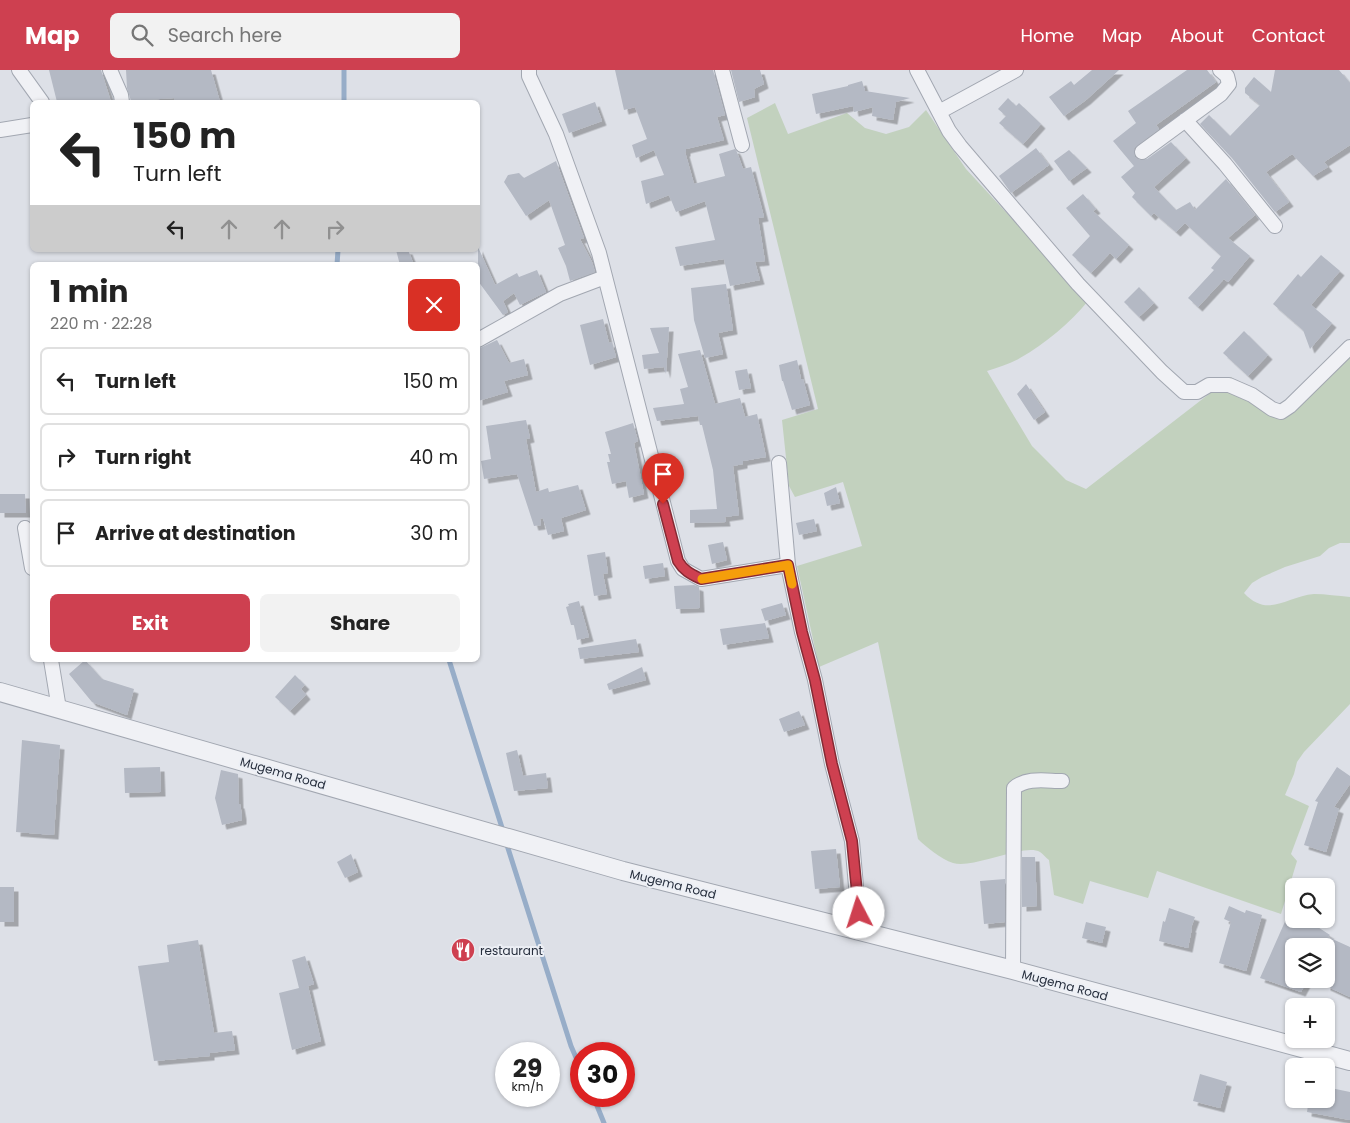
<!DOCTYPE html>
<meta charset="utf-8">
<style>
:root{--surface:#fff;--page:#f2f2f2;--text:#222;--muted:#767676;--line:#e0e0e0;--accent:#ce4050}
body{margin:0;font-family:Poppins,sans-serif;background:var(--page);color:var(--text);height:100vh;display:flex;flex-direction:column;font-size:19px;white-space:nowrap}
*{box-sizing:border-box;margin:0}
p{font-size:16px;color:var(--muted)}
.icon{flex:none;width:28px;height:28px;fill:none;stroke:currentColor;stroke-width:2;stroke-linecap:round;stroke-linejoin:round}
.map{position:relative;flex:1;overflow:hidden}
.panel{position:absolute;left:30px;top:192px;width:450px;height:400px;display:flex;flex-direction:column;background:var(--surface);border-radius:8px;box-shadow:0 1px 4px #0004}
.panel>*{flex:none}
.guide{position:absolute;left:30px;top:30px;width:450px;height:152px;border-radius:8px;box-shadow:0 1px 4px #0004;background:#fff;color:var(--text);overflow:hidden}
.buttons{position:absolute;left:1285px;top:808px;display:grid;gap:10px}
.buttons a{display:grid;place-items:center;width:50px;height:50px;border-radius:8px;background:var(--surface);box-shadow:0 1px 4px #0004;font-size:25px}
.speed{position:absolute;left:495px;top:972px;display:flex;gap:10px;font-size:25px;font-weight:700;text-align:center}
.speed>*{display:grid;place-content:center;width:65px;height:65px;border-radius:50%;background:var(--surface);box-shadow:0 1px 4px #0004;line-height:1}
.speed small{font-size:12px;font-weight:400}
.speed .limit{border:8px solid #d22;background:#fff;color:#111}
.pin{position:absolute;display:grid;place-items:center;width:42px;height:42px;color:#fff;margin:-51px -21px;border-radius:50% 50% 50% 0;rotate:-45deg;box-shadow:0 0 5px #0007}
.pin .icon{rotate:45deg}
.me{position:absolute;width:55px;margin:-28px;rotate:355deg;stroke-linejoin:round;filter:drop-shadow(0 0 4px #0008)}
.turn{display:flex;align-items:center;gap:18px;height:105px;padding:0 20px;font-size:22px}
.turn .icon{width:65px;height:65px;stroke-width:2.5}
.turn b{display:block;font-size:35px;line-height:42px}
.lanes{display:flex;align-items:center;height:48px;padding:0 20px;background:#0003;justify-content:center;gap:25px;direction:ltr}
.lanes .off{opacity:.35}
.round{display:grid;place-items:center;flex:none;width:52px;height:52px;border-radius:8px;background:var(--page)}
.overview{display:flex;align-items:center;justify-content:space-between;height:85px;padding:0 20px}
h1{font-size:30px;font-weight:700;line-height:38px}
.cta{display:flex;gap:10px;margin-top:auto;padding:10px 20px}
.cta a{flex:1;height:58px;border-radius:8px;background:var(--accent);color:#fff;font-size:20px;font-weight:700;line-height:58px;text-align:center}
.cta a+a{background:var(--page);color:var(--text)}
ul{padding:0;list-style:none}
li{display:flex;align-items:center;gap:15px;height:68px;margin:0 10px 8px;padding:0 10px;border:2px solid var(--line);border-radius:8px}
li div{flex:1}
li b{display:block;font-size:19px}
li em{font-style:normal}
header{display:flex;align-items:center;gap:30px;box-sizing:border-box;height:70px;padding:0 25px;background:var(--accent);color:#fff}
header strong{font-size:24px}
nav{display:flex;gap:28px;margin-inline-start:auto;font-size:18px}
.search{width:350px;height:45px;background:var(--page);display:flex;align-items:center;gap:12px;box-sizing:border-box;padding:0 18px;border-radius:8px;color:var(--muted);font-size:19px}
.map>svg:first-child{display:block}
.green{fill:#c2d1be}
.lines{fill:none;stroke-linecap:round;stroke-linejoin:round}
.stream{stroke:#97adc8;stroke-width:5}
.building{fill:#b4b9c4;filter:url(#shadow)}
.minor-casing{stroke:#a2a7b1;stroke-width:16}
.tertiary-casing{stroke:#a2a7b1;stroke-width:20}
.minor{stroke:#f0f1f5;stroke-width:14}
.tertiary{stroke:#f0f1f5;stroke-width:18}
.route-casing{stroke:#862a34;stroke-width:12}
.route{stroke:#ce4050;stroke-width:9}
.slow{stroke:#f59e0b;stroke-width:9}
.labels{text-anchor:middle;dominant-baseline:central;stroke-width:4;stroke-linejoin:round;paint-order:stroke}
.street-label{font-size:12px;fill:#262e3d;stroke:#eceff5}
.poi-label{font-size:12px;fill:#262e3d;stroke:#eceff5;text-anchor:start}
</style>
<header>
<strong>Map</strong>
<div class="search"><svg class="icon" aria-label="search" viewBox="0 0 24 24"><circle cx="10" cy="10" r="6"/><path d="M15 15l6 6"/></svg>Search here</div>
<nav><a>Home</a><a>Map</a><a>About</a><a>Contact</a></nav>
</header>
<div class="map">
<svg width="1350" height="1053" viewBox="0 0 1350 1053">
<defs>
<filter id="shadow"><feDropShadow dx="4.5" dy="4.5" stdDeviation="0" flood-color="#0004"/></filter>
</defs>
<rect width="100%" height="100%" fill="#dde0e7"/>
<!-- green -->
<path class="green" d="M775,33L788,64L847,43L865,58L886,64L909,57L926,40L966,99L1088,231C1070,253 1045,274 1020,288C1010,294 998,297 987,301L1032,376L1066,410L1086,419L1231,307L1275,340L1350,278V473H1340L1329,478L1320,486L1285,497L1262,507L1252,513L1244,523C1268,549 1287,526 1314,524C1326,524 1338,526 1350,527V634L1304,682L1297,692L1294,704L1285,725L1309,736L1291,784L1297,791L1281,844L1157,801L1148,828L1090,811L1083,834L1054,825L1049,790C1046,788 1043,784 1040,782C1024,773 975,799 953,793C941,789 926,777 918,769L878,572L819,597L797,496L862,476L843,412L795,427L789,416L782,350L818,339L747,48Z"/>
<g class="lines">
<!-- stream -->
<path class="stream" d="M344,32V0
M337,195L338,180
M449,590L504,764
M506,772L571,976L581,999
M593,1026L604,1053"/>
</g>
<!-- building -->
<path class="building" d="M49,0H101L111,32H57Z
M126,0H211L220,32H176L174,28L131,31L127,18Z
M615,0H713L725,45L717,47L724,70L686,79V82H685L694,114L725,106L719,84L735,79L737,82L743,99L751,97L764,147L758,148L765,191L755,192L760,210L730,216L724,189L680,196L675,177L715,170L705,131L676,142L669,125L646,134L641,111L664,105L654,80L636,88L632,75L647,69L635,37L624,40Z
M731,0H760L764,14L754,19L755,27L739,32Z
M1092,0H1119L1086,30L1064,46L1049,27L1071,11L1074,15Z
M1187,0H1207L1216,12L1156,55L1159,59L1134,78L1135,87L1139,90L1147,89L1171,72L1186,88L1154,117L1176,140L1190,132L1195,140L1226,109L1255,145L1228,168L1250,186L1228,212L1224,209L1198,237L1188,228L1214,200L1211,198L1221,186L1185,153L1176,162L1154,143L1151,146L1132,127L1135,123L1121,107L1134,96L1113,71L1136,53L1128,41Z
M1275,0H1339L1350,13V75L1324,92L1328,97L1313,106L1292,84L1266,102L1289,132L1275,142L1232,88L1200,54L1209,45L1230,66L1260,35L1245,23V18L1254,7L1271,22Z
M862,11L865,21L910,28L896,32L893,50L872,46L873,37L854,42L853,36L816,44L812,24L848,16V15Z
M1008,28L1016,36L1019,33L1041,54L1023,74L999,53L1006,46L998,39Z
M595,32L602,51L569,63L562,44Z
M1036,78L1049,95L1011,123L999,106Z
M1069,80L1087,98L1069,111L1054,91Z
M556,91L584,168L580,169L592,192L595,202L570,211L566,196L558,178L565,175L549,130L526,146L504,112L508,105L519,103L524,108Z
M1083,124L1096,139L1093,141L1129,175L1116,189L1110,183L1091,203L1072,185L1090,166L1066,138Z
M478,177L495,215L517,203L519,207L537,200L546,222L520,235L514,223L503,231L508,242L503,245L478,211Z
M396,180H408L414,195H400Z
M1321,185L1340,201L1311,235L1332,253L1310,279L1303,260L1273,234L1298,204L1301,207Z
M726,214L733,260L718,263L723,284L705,288L694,250L691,218Z
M1139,217L1154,233L1139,247L1124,232Z
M603,249L609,273L612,272L616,287L590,295L580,255Z
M669,257L666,304L664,297L644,299L642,285L659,283L650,258Z
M1244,261L1268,285L1248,306L1223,283Z
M497,270L509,293L524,289L528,305L504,311L508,322L478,331V279Z
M700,280L715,334L740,328L745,347L757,344L766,387L743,391V394L733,396L739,445L725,447L726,452L690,453V440L717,439L713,400L702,355H700L698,346L657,351L653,338L684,334L680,319L688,317L678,284Z
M797,290L801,309H803L810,335L792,340L783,311H782L779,295Z
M747,299L751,318L739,320L735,301Z
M1026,314L1045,342L1034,350L1017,324Z
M526,350L530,368L526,369L536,422L548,418L549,422L578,415L586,440L561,448L564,461L548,465L543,448L540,449L541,455L534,456L517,404L484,409L481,391L491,389L486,356Z
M633,353L638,371L634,373L644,424L629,428L626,411L612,414L607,392H610L608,384H611L605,362Z
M836,417L840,433L827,436L824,423Z
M0,424H25L26,443H0Z
M814,449L817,461L799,465L796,453Z
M723,472L727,490L712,494L708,475Z
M605,482L608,503L603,504L607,524L594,526L587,485Z
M663,493L665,506L645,509L643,496Z
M694,515L699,517L700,538L676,539L674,516Z
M579,531L589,567L577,570L574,555H571L566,537L569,536L568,534Z
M782,533L786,545L765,551L761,539Z
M765,553L769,568L723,575L720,559Z
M636,569L639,582L580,589L578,578Z
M85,590L102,609L134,619L127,645L92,632L69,604Z
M642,597L646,610L609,620L607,614Z
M295,605L305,615L301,619L306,625L290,641L275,627Z
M799,641L805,655L784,662L779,649Z
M22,670L60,675L54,765L16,762Z
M517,680L523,706L546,703L548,718L514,721L506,683Z
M160,697L161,722L125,723L124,698Z
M1337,697L1350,706V714L1334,737L1339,739L1326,782L1304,775L1318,732L1315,731Z
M221,700L238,704L239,734H240L242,745V750L222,755L215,728Z
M836,779L840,817L815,819L811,781Z
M351,784L358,802L345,808L337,792Z
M1022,787H1035L1037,836L1022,837Z
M1005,809V852L984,854L980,811Z
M0,817H14V852H0Z
M1229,836L1245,843L1246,840L1262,845L1246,901L1219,893L1231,852L1224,849Z
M1169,838L1195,847L1191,858H1192L1188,878L1159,871L1163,851L1165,852Z
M1287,847L1304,854L1307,850L1330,865L1328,867L1350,877V927L1326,916V887L1331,876H1294V909H1308L1301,922L1260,908Z
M1086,852L1106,857L1102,873L1082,868Z
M198,870L214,963L232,961L235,980L210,983V986L154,991L138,896L169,892L167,875Z
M305,886L314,914L301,918L308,916L321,971L292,980L279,923L299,918L292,890Z
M1200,1004L1227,1012L1220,1038L1193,1031Z
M1326,1017L1350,1022V1050L1307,1042L1309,1029H1326Z"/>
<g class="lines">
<!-- minor casing -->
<g class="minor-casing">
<path id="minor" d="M19,0L42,32
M110,0L121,25L122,32
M529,0V6L556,64L599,183L678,491L683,499L701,509L788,495
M722,0L742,75
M917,0L939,42L1016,0
M939,42L949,61L960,76L1078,214L1162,302L1184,322H1197L1209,315H1229L1252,325L1272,339L1281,342L1290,336L1350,277
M1185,50L1225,94L1275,156
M0,60L32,55
M1142,82L1221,24L1229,14L1227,6L1220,0
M478,270L560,224L605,207
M779,393L788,495L802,562L815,610L832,694L852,771L860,861
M25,458L32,498
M51,590L59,639
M1013,900L1014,718C1027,707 1046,711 1062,711"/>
</g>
<!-- tertiary casing -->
<g class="tertiary-casing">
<path id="tertiary" d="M0,622L623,801L1013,900L1350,991"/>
</g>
<!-- minor -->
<use href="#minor" class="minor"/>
<!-- tertiary -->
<use href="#tertiary" class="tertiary"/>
</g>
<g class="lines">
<!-- route casing -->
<g class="route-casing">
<path id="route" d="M663,434L678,491C684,501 691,504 701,509L788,495L802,562L815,610L832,694L852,771L859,843"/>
</g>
<!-- route -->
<use href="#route" class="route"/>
<!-- slow -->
<path class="slow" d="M702,509L788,495L792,514"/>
</g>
<!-- icons -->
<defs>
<g id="restaurant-disc" transform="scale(1.25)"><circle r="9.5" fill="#ce4050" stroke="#eceff5"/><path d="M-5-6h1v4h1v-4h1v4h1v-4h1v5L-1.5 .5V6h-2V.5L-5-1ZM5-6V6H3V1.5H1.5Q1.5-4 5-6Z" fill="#fff"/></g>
</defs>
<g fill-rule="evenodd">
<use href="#restaurant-disc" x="463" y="880"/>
</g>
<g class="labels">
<!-- street labels -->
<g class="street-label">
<text transform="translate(283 703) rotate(16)">Mugema Road</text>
<text transform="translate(673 814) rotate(14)">Mugema Road</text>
<text transform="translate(1065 915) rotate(15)">Mugema Road</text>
</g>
<!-- poi labels -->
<g class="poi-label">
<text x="480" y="880">restaurant</text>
</g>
</g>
</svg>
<div class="buttons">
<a><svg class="icon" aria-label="search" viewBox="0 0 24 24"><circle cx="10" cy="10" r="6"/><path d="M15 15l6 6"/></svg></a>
<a><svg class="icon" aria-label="layers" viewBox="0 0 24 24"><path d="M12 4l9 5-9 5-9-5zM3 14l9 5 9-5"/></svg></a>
<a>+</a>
<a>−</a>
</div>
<div class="speed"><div>29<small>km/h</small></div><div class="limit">30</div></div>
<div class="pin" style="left:663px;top:434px;background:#d93025"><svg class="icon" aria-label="arrive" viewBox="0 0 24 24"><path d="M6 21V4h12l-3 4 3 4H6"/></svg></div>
<svg class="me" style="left:859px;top:843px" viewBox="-20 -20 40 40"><circle r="19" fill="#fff"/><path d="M0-13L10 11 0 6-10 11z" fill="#ce4050"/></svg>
<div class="guide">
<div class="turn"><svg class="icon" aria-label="left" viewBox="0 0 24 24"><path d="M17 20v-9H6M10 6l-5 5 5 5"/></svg><div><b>150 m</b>Turn left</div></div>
<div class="lanes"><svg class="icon" aria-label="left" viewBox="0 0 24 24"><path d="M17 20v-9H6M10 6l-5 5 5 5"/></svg><svg class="icon off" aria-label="ahead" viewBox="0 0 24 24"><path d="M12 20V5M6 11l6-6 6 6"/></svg><svg class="icon off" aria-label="ahead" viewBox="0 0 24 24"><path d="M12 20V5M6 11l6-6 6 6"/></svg><svg class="icon off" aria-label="right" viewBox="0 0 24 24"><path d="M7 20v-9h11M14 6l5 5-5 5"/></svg></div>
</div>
<section class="panel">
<div class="overview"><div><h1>1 min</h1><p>220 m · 22:28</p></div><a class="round" style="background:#d93025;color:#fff"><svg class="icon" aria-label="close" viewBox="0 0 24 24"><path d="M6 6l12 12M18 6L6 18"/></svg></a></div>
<ul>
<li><svg class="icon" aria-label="left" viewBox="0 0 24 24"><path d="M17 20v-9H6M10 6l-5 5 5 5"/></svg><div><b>Turn left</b></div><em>150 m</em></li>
<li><svg class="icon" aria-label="right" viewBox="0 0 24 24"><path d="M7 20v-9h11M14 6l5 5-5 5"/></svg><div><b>Turn right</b></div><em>40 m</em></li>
<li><svg class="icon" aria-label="arrive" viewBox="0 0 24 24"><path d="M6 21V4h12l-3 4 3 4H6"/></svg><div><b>Arrive at destination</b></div><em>30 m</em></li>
</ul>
<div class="cta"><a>Exit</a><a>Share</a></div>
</section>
</div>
